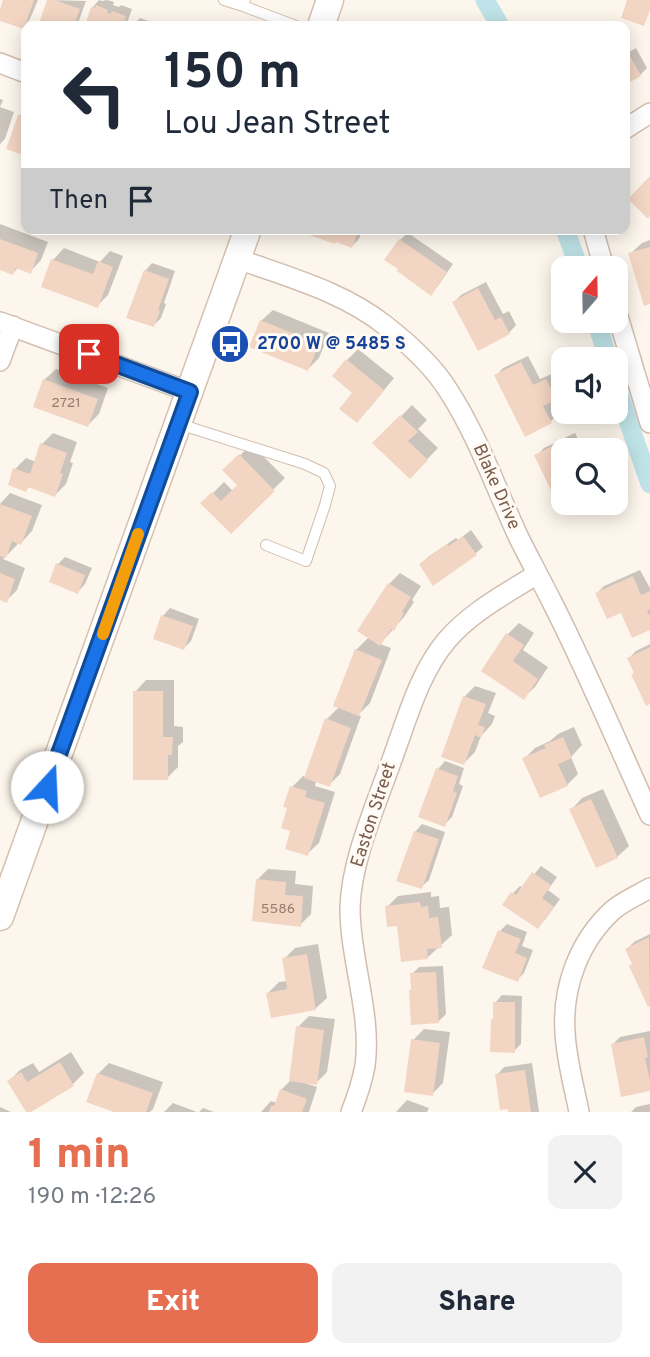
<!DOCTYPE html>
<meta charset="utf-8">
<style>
:root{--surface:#fff;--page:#f2f2f3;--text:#1f2937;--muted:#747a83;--accent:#e76f51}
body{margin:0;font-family:Overpass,sans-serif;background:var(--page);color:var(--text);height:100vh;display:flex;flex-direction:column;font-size:26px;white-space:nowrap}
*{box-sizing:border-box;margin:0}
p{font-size:23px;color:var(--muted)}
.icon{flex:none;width:38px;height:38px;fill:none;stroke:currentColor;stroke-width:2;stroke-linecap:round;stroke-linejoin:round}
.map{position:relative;height:1112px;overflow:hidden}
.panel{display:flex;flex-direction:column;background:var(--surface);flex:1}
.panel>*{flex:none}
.hud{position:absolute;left:21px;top:21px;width:609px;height:214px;border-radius:14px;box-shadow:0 4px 18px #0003;background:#fff;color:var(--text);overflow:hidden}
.needle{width:46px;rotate:20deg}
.fabs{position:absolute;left:551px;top:256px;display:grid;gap:14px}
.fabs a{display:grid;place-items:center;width:77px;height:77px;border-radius:14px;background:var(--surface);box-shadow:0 4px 18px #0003;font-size:35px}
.pin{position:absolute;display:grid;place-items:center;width:60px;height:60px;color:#fff;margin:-30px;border-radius:14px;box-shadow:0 4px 10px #0006}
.me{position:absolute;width:77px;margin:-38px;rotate:20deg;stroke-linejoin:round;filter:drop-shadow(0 0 5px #0008)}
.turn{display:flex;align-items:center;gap:24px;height:147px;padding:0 28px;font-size:32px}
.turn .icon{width:91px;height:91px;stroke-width:2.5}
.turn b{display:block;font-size:49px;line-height:60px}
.then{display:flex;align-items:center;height:66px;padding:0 28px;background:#0003;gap:14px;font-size:26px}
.round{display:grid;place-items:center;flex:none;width:74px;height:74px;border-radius:14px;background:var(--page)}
.overview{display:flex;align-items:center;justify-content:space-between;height:119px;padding:0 28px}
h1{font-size:42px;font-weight:800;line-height:52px;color:var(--accent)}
.primary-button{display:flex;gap:14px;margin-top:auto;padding:14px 28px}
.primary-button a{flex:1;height:80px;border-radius:14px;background:var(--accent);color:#fff;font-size:28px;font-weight:800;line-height:80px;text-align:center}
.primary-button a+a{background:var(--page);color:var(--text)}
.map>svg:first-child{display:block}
.shadow{fill:#0003}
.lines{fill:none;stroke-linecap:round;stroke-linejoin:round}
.canal{stroke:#bfe3e8;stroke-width:19}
.building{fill:#f3d5c3}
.lane-casing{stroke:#d1beb0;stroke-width:12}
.street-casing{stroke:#d1beb0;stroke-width:22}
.secondary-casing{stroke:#d6c0b0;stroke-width:29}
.lane{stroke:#fff;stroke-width:10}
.street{stroke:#fff;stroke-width:19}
.secondary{stroke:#fff;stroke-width:26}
.route-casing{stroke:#114b97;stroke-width:18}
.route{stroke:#1a73e8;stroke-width:12}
.slow{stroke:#f59e0b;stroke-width:12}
.labels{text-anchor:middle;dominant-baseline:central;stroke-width:6;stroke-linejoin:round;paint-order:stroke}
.number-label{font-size:14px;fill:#987a6a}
.transit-label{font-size:18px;font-weight:bold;fill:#164399;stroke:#fffaf3;text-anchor:start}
.street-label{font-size:18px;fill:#7a5c4d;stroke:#fffaf3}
</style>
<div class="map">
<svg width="650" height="1112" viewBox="0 0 650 1112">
<rect width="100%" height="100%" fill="#fdf6ec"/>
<!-- shadow -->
<path class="shadow" d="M5,0H38L30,19L23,27L0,19V14Z
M49,0L86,1L77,26H40Z
M99,0L102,1L107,0L114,2L113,5L119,7L121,5L132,9L126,26H86L92,8Z
M140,18L163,26H132Z
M636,48L647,68L640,75L625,83V54Z
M0,99L3,100L0,107L14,112L5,139L0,144Z
M26,109V154L8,147L19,116Z
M0,224L48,242L41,260L30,272L19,267L13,273L0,268Z
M302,229H363L359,239L352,246Z
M408,233L453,264L438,286L431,293L400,240Z
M650,240V302L630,254L642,243Z
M64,248L100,262L110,251L123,256L108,295L97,306L43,286L53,260Z
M152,263L175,271L164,303L166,304L161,318L154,325L145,271Z
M486,282L503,314L509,311L516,325L509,333L454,302L461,295Z
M273,310L329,333L319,358L308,369L261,321Z
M358,349L394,378L368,410L354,392L347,360Z
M528,356L540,379L554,373L563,390L551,400L558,414L551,421L496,376L503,368Z
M56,369L108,388L99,414L88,425L44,380Z
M412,405L427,420L418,429L438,448L410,477L375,443Z
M53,433L77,442L70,462L73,463L66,484L55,495L30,486L26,490L15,469L26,458L36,462L42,444Z
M575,433L583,450H564L561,507L537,455L544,448Z
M251,444L285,478L231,531L203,503L224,482L233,491L239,485L225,471Z
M10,493L42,505L32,531L21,543L18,542L17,545L3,559L25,568L17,590L6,601L0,598V504Z
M471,530L483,547L475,554L421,564L428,557L456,538L458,540Z
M65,557L92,568L85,584L78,592L58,564Z
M640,570L650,588V628L597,593L604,586Z
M400,573L421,586L412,600L414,602L404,617L380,644L391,648L370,703L358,715L361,716L340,774L329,785L316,781L315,786L335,792L319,843L307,854L292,830V787L303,776L306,777L327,719L339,707L356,650L369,637L389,584Z
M170,608L199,619L191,641L184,648L163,616Z
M519,623L534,633L523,650L548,667L535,687L523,698L483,670L508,634Z
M650,644V702L629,658L636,651Z
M146,680H174V726L183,727V742L178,746V767L167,778L135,692Z
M475,686L496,693L488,713L495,716L492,724L481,736L475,752L464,763V697Z
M574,727L582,745L571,757L578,774L567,785L524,759L535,748L550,741L558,734Z
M445,761L464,768L459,784L463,786L452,817L444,825L438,769Z
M603,789L629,846L617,857L597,866L571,810L582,798Z
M422,824L445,832L429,880L421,887L415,832Z
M541,866L557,877L548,890L560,899L545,920L513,893L520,886L523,888Z
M268,869L296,871L295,884L313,886L311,914L300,925L257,880Z
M431,892V897L439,896L440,908L449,907L452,935L427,958L399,924L387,907L398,896Z
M507,924L527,932L522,946L533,950L524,973L517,980L500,931Z
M650,934V1004H649L627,949L634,942Z
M318,944L327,998L315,1009L268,993L279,982L288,981L284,959L295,948Z
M443,966L446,1014L438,1022L412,989V974L419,967Z
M502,995L522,996L521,1044L514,1051L495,1018V1003Z
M309,1016L335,1019L327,1072L316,1083H305L317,1087L309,1112H261L271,1101L277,1103L281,1090L291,1080L298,1027Z
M424,1029L450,1032L443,1083L432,1094L413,1040Z
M650,1031V1090L612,1045L620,1037Z
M71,1052L84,1073L73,1084L28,1112L9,1081L20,1070L33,1063L39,1072Z
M109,1063L163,1082L153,1109L150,1112H119L98,1074Z
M532,1063L539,1112H510L497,1075L504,1067Z
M407,1100L429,1108L427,1112H396Z
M173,1103L197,1112H164Z
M650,1104V1112H631L636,1107Z
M0,1107L11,1112H0Z
M203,1108L214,1112H199Z"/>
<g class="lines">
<!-- canal -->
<path class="canal" d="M485,0L500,26
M565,229L579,268
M596,320L608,359
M616,386L650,484"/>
</g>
<!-- building -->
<path class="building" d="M3,0H34L24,29L0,21V9Z
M47,0H55L80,9L74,26H38Z
M627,0H650V10L644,26L621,18Z
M96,5L108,10L107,13L111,14L112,11L126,16L123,26H85L91,7L95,8Z
M629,54L641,76L625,85V56Z
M18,115L26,118V156L6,149Z
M650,176V216L648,219L628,199Z
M359,229L352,248L336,242L335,244L295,230Z
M0,239L38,253L31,274L16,268L13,275L0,270Z
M399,239L447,272L431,296L397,271L398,269L384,260Z
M650,247V304L644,306L628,253Z
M51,259L93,274L98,261L113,267L98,308L41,287Z
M144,270L169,279L158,310L160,311L154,327L126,318Z
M478,288L495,320L501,317L510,334L478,351L452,302Z
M260,320L319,344L308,371L249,347Z
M346,359L384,390L357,423L339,409L352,393L332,376Z
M521,362L533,385L546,379L557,399L543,406L552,423L525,437L494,375Z
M43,379L98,399L88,427L33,407Z
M400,415L418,432L408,441L428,460L410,479L372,443Z
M567,439L572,450H564V502H574L560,509L534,455Z
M40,443L67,453L60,473L63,474L55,497L28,487L26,492L8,485L13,468L30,474Z
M239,454L275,491L231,534L200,503L212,492L221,501L237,485L222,470Z
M0,504L32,516L21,545L12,541L6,558L0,556Z
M463,536L477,555L433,586L419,564L447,544L449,546Z
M56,563L85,575L78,594L49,582Z
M0,573L15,579L7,603L0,600Z
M633,576L641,595L650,591V609L647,611L650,616V630L632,638L621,613L607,619L595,593Z
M388,583L411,597L402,612L404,613L394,631L391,629L380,646L357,631Z
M161,615L193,626L184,650L153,639Z
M506,633L524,645L513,661L538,679L524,700L481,671Z
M650,647V704L646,706L631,674L634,673L627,658Z
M355,649L382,660L359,716L333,706Z
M133,691H163V737H173L172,755H168V780H133Z
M463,696L486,704L478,725L485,727L481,738L475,735L464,765L441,757Z
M325,718L351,728L330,787L304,778Z
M563,737L572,758L558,764L568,786L540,798L522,758L546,748L544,745Z
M436,768L458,776L453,791L457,793L445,827L418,817Z
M290,786L307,791L305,797L325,803L308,856L285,849L290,831L281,828L287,808L283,807Z
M591,799L618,858L596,868L569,809Z
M414,831L439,839L422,889L396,881Z
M532,872L551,885L542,898L554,907L538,929L502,905L511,892L516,895Z
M256,879L286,882L285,895L303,896L301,927L252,921Z
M420,902L421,907L428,906L429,918L438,917L442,948L427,949L428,959L401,962L397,926L387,927L385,906Z
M498,930L521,939L515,953L527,958L518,982L482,968Z
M649,937L650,1006L648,1007L629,966L632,964L625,949Z
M307,954L316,1010L271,1018L266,993L287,989L282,958Z
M436,972L439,1023L411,1025L409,990H411L410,973Z
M493,1002H515V1053L490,1052L491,1019H493Z
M296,1026L324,1030L317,1085L289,1081Z
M644,1037L648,1057L645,1058L650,1081V1091L621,1097L611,1044Z
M411,1039L440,1043L433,1096L404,1092Z
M60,1062L74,1086L31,1112H26L7,1081L21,1072L27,1082Z
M525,1070L531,1112H508V1109L500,1110L495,1074Z
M97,1073L153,1093L146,1112H114L86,1102Z
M280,1089L307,1099L302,1112H269L271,1106H274Z"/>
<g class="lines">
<!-- lane casing -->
<g class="lane-casing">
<path id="lane" d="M224,0L243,6
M245,0L243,6L296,26
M179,424L305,464L324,473L330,486L325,505L306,561L266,545"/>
</g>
<!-- street casing -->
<g class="street-casing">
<path id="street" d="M0,63L26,73
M625,129L650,113
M593,229L604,268
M238,259C288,277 344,292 386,326C409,344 433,366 448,390C478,436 496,489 519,538C530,560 542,582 553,604C588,673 618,745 650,815
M616,310L650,423
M0,322L190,392
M0,361L13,326
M351,1112C357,1097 362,1082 365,1066C372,1013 350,961 350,908C351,862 375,807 390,765C406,723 418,674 447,640C472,611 506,594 537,574
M579,1112C574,1086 566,1058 565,1032C562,987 579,941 613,910C624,901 638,895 650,888"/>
</g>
<!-- secondary casing -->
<g class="secondary-casing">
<path id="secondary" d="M321,26L330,0
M0,917L248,229"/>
</g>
<!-- lane -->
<use href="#lane" class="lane"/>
<!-- street -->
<use href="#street" class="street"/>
<!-- secondary -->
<use href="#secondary" class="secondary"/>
</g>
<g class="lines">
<!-- route casing -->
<g class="route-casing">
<path id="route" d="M47,787L190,392L89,354"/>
</g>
<!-- route -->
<use href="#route" class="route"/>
<!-- slow -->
<path class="slow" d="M103,634L138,534"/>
</g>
<!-- icons -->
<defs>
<g id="bus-disc" transform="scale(2.0125)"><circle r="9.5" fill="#1a4fb4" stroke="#fffaf3"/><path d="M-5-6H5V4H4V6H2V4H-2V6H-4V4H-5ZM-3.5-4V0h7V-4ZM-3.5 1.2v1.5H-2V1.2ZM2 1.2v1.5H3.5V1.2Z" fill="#fff"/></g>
</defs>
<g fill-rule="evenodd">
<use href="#bus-disc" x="230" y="344"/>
</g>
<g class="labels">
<!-- number labels -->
<g class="number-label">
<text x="66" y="403">2721</text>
<text x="278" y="909">5586</text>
</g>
<!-- transit labels -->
<g class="transit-label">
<text x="257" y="344">2700 W @ 5485 S</text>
</g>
<!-- street labels -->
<g class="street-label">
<text transform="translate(496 487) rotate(66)">Blake Drive</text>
<text transform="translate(374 815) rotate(-72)">Easton Street</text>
</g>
</g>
</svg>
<div class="fabs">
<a><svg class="needle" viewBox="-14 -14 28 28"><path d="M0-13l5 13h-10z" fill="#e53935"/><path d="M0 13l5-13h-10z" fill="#747a83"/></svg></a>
<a><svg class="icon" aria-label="sound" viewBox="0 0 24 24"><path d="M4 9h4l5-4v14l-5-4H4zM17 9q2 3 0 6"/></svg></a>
<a><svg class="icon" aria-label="search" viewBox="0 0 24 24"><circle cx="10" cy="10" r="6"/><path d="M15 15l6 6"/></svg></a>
</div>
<div class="pin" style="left:89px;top:354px;background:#d93025"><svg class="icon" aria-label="arrive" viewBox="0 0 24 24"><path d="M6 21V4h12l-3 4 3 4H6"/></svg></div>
<svg class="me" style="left:47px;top:787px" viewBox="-20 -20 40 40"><circle r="19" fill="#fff"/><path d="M0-13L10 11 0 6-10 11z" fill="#1a73e8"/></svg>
<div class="hud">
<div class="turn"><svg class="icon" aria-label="left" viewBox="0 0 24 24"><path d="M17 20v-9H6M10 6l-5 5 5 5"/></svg><div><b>150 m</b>Lou Jean Street</div></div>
<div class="then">Then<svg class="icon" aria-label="arrive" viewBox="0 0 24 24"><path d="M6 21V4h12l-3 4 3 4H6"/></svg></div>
</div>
</div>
<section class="panel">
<div class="overview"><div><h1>1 min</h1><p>190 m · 12:26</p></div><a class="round"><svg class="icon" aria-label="close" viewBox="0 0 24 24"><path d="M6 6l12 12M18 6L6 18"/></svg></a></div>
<div class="primary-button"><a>Exit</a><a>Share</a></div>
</section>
